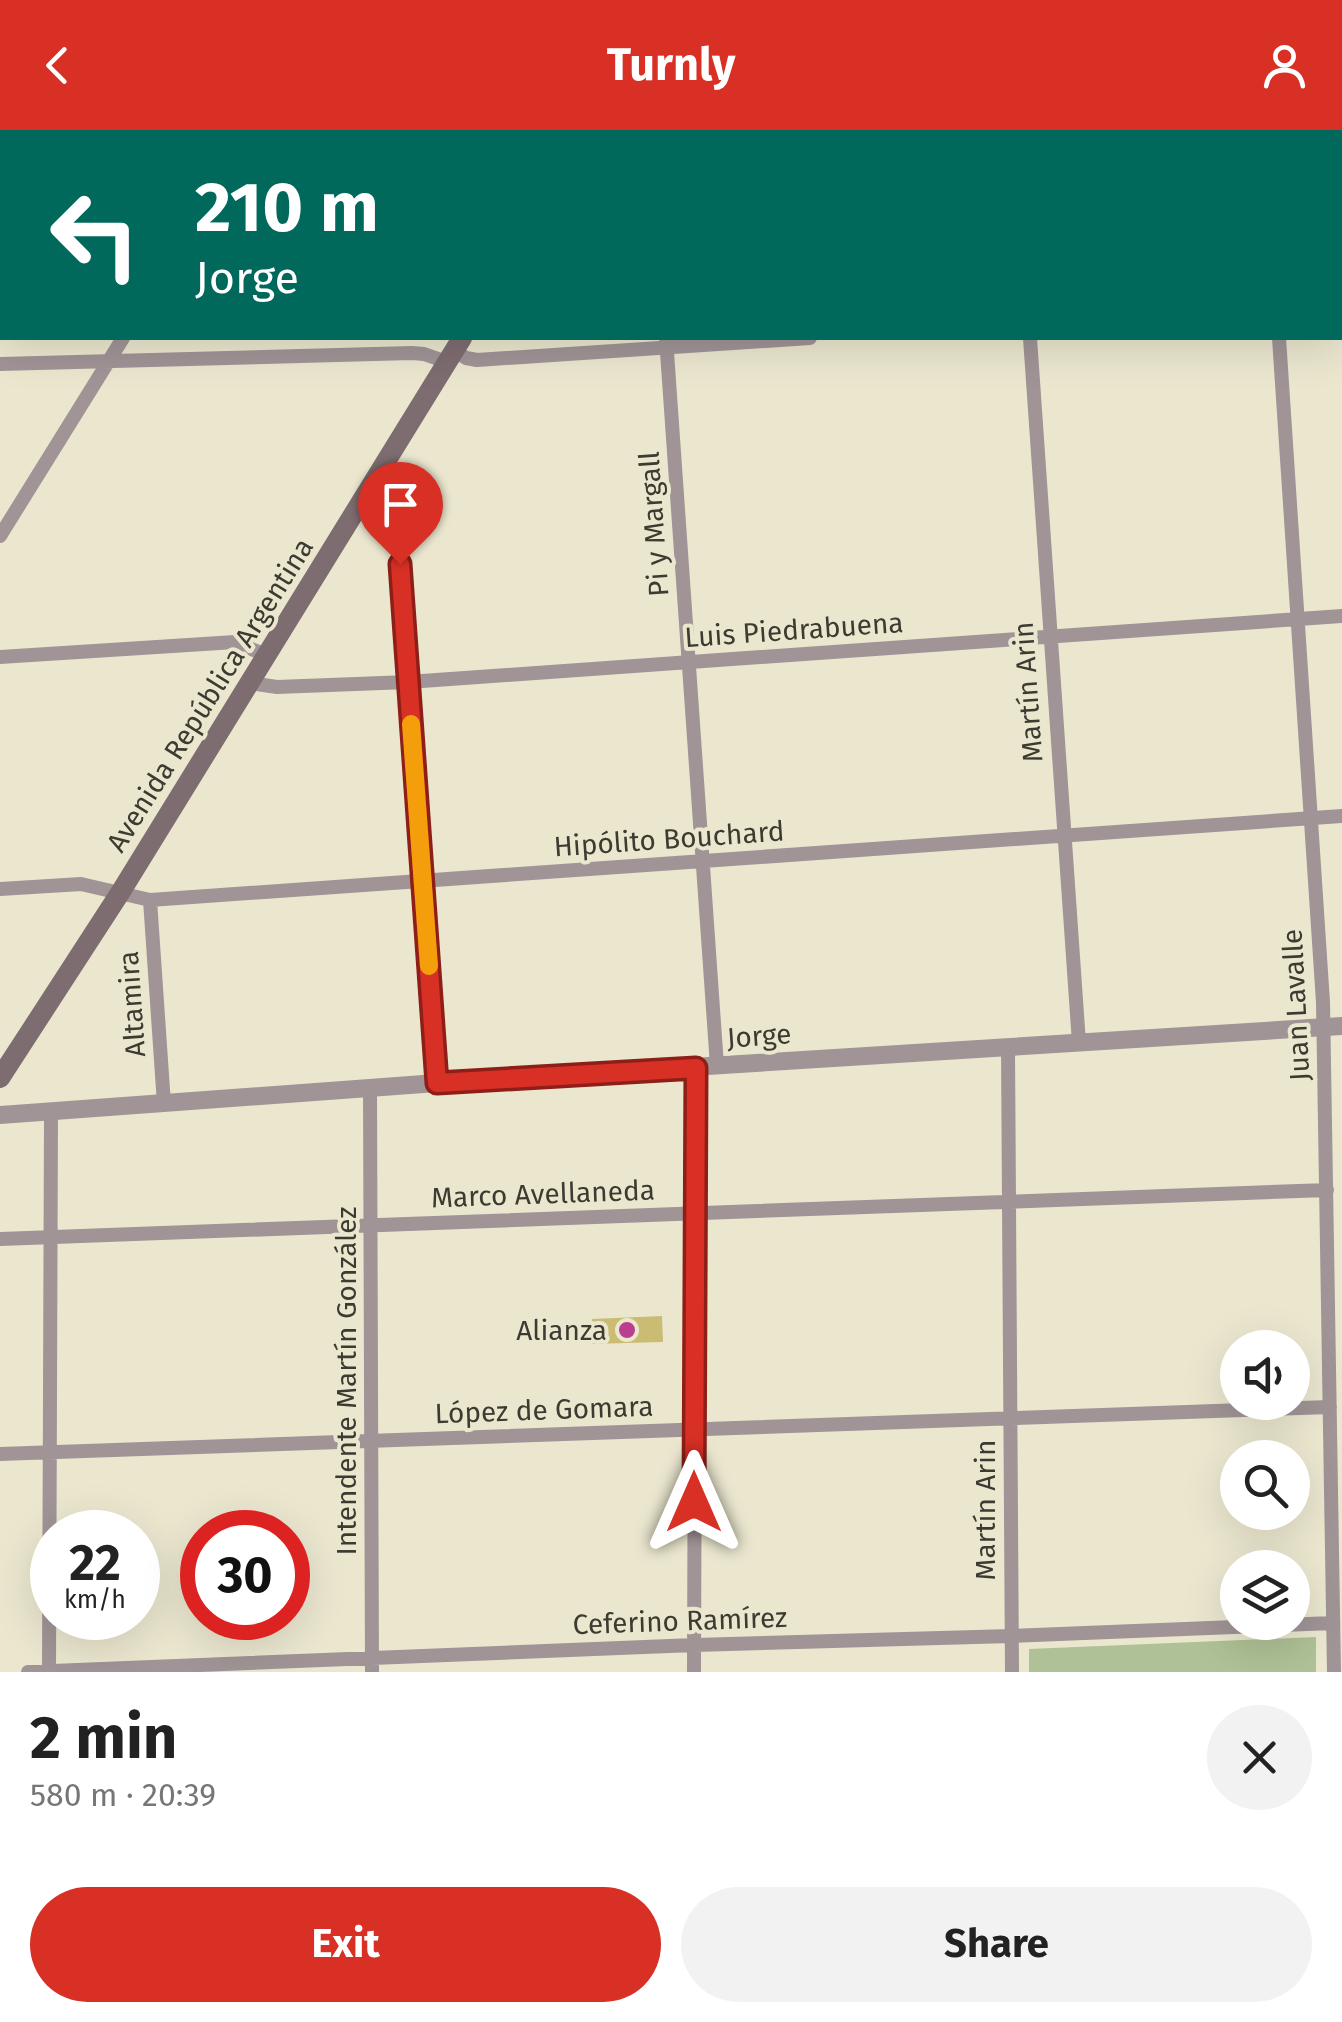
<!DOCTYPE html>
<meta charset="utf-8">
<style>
:root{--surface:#fff;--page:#f2f2f2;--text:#222;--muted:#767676;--accent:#d93025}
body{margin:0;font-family:"Fira Sans",sans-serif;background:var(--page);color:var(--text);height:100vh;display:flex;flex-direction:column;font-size:38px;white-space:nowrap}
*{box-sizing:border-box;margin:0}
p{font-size:32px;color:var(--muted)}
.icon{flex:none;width:55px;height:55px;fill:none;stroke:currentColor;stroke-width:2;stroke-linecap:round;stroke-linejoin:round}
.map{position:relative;height:1542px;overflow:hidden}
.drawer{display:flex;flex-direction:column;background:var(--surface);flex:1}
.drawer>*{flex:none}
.banner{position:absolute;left:0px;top:0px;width:1342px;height:210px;box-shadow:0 10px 40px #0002;background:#00695c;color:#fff;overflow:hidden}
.buttons{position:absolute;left:1220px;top:1200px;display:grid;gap:20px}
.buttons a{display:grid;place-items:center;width:90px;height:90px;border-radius:50%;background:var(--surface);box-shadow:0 10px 40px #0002;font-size:50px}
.speed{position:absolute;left:30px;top:1380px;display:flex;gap:20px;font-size:50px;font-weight:700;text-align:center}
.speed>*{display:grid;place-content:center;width:130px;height:130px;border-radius:50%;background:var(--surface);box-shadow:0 10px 40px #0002;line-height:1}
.speed small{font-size:25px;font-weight:400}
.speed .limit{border:15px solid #d22;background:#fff;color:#111}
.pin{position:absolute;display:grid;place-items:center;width:85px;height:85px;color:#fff;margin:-102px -42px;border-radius:50% 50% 50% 0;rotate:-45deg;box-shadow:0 0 10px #0007}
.pin .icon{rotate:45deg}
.me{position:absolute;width:110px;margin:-55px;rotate:0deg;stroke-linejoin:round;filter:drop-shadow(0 0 8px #0008)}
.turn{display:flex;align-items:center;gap:35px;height:210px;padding:0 30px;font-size:45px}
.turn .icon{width:130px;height:130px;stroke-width:2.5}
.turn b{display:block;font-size:70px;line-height:85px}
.round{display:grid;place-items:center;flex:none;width:105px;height:105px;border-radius:52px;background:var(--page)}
.headline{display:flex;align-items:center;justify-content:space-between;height:170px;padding:0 30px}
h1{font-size:60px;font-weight:700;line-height:75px}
.primary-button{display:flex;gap:20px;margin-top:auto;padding:20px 30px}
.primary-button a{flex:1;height:115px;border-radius:60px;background:var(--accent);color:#fff;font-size:40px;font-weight:700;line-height:115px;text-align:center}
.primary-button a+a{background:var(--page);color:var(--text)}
header{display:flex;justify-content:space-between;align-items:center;height:130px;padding:0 30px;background:var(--accent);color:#fff;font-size:45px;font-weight:700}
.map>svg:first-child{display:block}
.green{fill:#afc196}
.building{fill:#cabc72}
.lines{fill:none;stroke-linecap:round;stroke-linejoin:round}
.minor{stroke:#a09496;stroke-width:14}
.tertiary{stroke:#a09496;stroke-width:18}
.secondary{stroke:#7e6d70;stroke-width:20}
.route-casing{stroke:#8d1f18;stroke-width:25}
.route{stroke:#d93025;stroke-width:18}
.slow{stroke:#f59e0b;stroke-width:18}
.poi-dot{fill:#b93e90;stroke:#ebe7cf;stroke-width:4}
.labels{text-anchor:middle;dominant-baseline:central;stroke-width:8;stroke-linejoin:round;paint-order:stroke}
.street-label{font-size:28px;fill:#3c3a31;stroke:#ebe7cf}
.poi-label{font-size:28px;fill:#3c3a31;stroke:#ebe7cf;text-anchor:end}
</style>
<header><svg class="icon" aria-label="back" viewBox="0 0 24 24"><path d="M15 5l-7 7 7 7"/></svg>Turnly<svg class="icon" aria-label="person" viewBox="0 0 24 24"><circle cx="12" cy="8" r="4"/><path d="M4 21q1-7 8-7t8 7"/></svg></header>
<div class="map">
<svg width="1342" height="1542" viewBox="0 0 1342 1542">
<rect width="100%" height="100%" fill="#ebe7cf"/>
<!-- green -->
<path class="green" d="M1316,1507V1542H1029V1519Z"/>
<!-- building -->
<path class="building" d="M662,1186L663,1212L591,1214L592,1189Z"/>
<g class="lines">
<!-- minor -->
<path class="minor" d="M654,0V2
M1015,0V2
M1264,0V2
M252,2L254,0
M1340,171L1342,170
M666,208L717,936
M1030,208L1079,913
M1279,208L1323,872L1334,1542
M454,220L466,228L477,230L810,208
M0,234L412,223L424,224L447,232
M384,336L394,355L437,953
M0,406L123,208
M0,527L235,512L266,525
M250,553L277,557L408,552L1342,486
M0,759L81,754L150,770L1342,686
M150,770L164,974
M1008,918L1012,1542
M370,959L372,1542
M0,1109L1327,1060
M0,1324L1330,1277
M28,1542L694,1515L1011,1506L1333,1493
M49,1542L51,982
M694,1542L696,938"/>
<!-- tertiary -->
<path class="tertiary" d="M0,985L437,953L1342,896"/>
<!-- secondary -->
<path class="secondary" d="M592,2L593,0
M0,948L120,763L462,208"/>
</g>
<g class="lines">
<!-- route casing -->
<g class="route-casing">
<path id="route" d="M400,434L437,953L696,938L694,1372"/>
</g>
<!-- route -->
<use href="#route" class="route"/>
<!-- slow -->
<path class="slow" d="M411,594L429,836"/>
</g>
<!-- markers -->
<circle class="poi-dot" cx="627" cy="1200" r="10"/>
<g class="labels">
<!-- street labels -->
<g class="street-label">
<text transform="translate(654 394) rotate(-94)">Pi y Margall</text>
<text transform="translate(794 500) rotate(-4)">Luis Piedrabuena</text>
<text transform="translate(1028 562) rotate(-94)">Martín Arin</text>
<text transform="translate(210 565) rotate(-58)">Avenida República Argentina</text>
<text transform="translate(669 709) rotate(-4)">Hipólito Bouchard</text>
<text transform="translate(132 874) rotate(-94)">Altamira</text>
<text transform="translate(1296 875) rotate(-93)">Juan Lavalle</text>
<text transform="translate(759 906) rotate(-4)">Jorge</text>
<text transform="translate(543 1064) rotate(-2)">Marco Avellaneda</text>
<text transform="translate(346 1251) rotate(-90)">Intendente Martín González</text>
<text transform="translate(544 1280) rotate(-2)">López de Gomara</text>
<text transform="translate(985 1380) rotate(-90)">Martín Arin</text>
<text transform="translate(680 1491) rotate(-2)">Ceferino Ramírez</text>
</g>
<!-- poi labels -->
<g class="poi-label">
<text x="607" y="1200">Alianza</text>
</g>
</g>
</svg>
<div class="buttons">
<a><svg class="icon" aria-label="sound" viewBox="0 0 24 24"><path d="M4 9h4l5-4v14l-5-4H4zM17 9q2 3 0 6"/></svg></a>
<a><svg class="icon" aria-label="search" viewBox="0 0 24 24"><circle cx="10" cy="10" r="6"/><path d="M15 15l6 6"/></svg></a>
<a><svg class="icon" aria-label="layers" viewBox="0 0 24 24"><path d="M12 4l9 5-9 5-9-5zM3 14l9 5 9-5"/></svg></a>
</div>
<div class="speed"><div>22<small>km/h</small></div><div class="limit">30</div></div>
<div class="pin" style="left:400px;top:434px;background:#d93025"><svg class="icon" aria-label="arrive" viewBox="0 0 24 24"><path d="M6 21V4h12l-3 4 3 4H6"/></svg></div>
<svg class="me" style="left:694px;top:1372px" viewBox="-20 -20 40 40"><path d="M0-17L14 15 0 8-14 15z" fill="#d93025" stroke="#fff" stroke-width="4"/></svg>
<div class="banner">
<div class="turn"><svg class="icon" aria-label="left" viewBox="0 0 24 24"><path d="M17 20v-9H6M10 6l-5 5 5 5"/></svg><div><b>210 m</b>Jorge</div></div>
</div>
</div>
<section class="drawer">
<div class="headline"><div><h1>2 min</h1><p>580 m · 20:39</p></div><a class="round"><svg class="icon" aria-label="close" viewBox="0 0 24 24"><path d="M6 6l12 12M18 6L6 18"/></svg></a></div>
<div class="primary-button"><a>Exit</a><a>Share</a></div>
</section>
